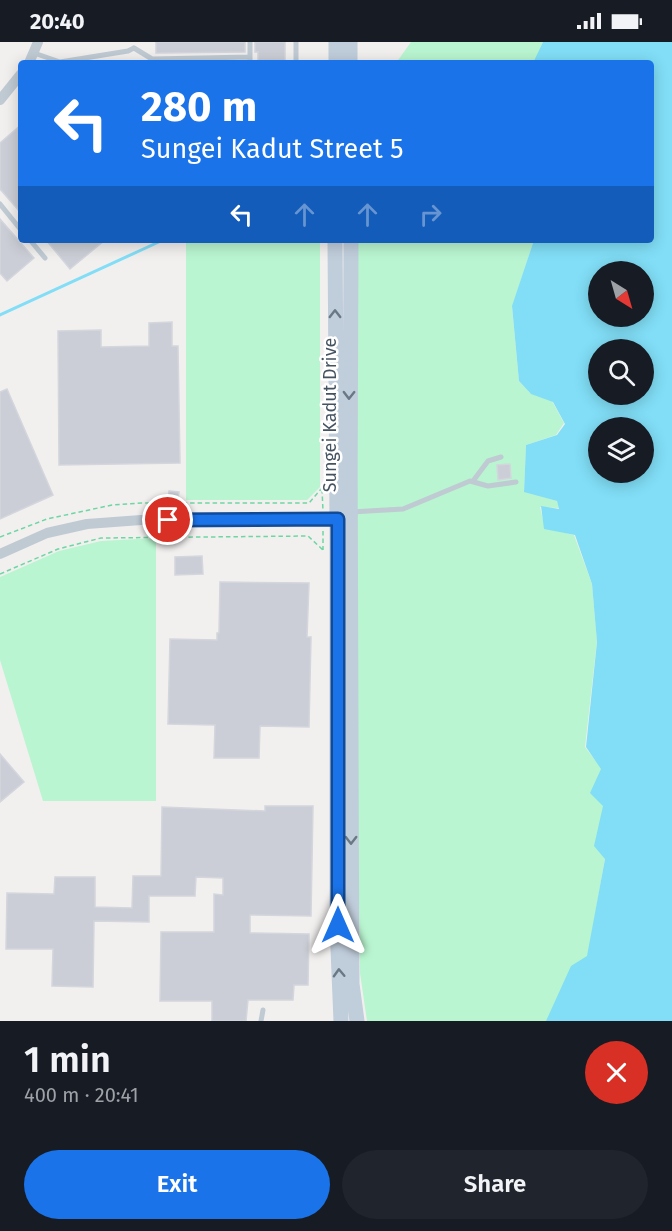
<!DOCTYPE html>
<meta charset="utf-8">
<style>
:root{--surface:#171b24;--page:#20242c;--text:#f1f3f6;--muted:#9ea1a6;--accent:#1a73e8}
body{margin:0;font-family:"Fira Sans",sans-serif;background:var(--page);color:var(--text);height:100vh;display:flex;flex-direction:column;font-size:22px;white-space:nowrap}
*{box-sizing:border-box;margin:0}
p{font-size:20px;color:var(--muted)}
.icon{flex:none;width:33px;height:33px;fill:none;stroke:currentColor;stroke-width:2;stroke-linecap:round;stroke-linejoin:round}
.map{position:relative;height:979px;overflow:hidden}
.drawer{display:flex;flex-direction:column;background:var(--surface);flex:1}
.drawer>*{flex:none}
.guide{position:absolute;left:18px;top:18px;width:636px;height:183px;border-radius:6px;box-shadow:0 3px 15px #0003;background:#1a73e8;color:#fff;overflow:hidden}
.needle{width:39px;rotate:143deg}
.fabs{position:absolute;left:588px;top:219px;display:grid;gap:12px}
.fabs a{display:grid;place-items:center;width:66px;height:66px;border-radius:50%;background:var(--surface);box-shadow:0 3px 15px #0003;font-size:30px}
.pin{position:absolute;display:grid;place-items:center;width:51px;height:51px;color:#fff;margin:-26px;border:3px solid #fff;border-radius:50%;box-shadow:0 2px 6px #0007}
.me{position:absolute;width:66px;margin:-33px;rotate:0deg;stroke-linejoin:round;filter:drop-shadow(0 0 4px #0008)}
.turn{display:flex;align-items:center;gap:21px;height:126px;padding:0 24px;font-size:27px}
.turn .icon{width:78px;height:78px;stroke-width:2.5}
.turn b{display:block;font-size:42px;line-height:51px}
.lanes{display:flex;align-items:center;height:57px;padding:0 24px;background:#0003;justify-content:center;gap:30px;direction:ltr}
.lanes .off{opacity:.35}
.round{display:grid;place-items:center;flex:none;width:63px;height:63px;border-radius:32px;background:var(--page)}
.overview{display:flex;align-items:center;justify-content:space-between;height:102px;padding:0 24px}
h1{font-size:36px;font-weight:600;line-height:45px}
.button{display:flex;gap:12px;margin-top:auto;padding:12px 24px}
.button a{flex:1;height:69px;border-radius:36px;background:var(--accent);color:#fff;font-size:24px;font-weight:600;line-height:69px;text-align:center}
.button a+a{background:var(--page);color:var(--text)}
.status{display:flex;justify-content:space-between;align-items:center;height:42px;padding:0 30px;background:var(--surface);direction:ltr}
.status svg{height:16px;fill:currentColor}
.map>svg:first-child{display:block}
.green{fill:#b9f5d0}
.water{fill:#81def6;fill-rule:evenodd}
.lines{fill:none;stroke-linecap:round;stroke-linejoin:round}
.stream{stroke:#81def6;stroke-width:3}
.building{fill:#cbced6;stroke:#d3d6dc;stroke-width:1.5}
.path{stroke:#6dd7a3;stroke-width:1.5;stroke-dasharray:4.5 3;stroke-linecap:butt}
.lane{stroke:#bfcad3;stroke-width:5}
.street{stroke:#bfcad3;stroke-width:10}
.secondary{stroke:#c0cddb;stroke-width:15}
.oneway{stroke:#6a7885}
.route-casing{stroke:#114b97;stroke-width:15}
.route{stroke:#1a73e8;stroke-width:10}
.labels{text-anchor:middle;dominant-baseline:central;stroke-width:5;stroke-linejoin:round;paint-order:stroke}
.street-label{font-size:18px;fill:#455360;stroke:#fff}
</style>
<div class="status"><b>20:40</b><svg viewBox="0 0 49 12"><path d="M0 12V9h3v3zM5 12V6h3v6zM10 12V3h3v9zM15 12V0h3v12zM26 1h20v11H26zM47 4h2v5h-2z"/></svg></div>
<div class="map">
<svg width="672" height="979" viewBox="0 0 672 979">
<rect width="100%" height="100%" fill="#f2efef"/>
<!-- green -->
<path class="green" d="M411,0H543L534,21H396Z
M186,198H320V445L307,458H186Z
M355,198H534L512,265L519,339L530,351L552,359L564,381L556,393L526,403L524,449L557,459L559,466L540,465L545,486L574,493L592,542L597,599L585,705L602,727L605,816L588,914L546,979H367L360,931L352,368Z
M156,496V759H43L0,618V535L59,509L101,499Z"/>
<!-- water -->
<path class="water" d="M543,0H672V979H546L571,924L587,914L605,817L594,804L603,764L590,751L601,727L586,705L597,600L592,542L575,493L544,487L541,464L559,467L557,459L524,450L526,403L557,393L565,382L553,360L531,352L519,339L512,264L534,198H651V21H533ZM598,230H644V274H598ZM598,308H644V352H598ZM598,386H644V430H598Z"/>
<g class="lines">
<!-- stream -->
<path class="stream" d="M0,273L163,198"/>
</g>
<!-- building -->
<path class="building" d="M156,0H245V10L156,11Z
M255,0H285V21H258V10H255Z
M21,83V171L0,147V101Z
M0,177L34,216L7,239L0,231Z
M46,198H105L70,227Z
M172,280V304H178L180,421L59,423L58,289L101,288V305L149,304V281Z
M7,347L53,453L0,477V350Z
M510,422L511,436L498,438L497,423Z
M169,449L179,450L178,458H168Z
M202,514L203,532L175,533V515Z
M220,540L309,541L307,595H311L309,685L260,684L259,716H214L215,683L168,682L170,597L217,598V591H219Z
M0,712L24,740L0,760Z
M265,764H313L311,874L250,873V891L309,892L308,943H294L293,958H248L246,979H212V959H160L161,890H214V852L223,853V836L196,835L195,854H149V880L94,879L93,945L52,944L53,907H6L7,851L54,852L55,835H95V865L132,866L133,834H161L162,765L265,769Z"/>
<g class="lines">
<!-- path -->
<path class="path" d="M322,447L323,469
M323,489V508
M0,495L47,477L112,463L141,461H309L322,446
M0,532L58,507L101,496L308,494L323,508"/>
<!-- lane -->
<path class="lane" d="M134,6L152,17L250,15
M34,11L60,20L128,9L134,6
M250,21V0
M296,21V0
M0,162L21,188
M30,198L45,216
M473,439L488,419L501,415
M351,470L403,467L470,439L488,444L516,440
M261,979L263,968"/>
<!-- street -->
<path class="street" d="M29,21L38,0
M0,58L21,32
M0,512L47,491L87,482L141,478H342"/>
<!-- secondary -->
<path class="secondary" d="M350,0V21
M336,21V0
M335,198L337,477V883L341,979
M351,198C349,446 351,694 352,942L357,979"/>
</g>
<!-- one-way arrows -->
<defs><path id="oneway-chevron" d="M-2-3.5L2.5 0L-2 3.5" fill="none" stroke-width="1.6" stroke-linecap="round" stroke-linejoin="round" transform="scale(1.5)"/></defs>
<g class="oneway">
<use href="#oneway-chevron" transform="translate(335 272) rotate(-90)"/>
<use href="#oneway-chevron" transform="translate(349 353) rotate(91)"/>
<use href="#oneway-chevron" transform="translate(351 798) rotate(90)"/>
<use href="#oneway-chevron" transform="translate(339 931) rotate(-92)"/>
</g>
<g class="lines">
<!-- route casing -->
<g class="route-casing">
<path id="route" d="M168,478L338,477V883"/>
</g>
<!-- route -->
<use href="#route" class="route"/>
</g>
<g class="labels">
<!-- street labels -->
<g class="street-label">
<text transform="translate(330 373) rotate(-90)">Sungei Kadut Drive</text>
</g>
</g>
</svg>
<div class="fabs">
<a><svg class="needle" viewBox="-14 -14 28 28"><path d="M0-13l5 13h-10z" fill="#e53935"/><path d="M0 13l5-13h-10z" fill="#9ea1a6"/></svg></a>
<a><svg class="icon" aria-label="search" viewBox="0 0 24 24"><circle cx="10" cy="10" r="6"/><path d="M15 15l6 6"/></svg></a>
<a><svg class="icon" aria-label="layers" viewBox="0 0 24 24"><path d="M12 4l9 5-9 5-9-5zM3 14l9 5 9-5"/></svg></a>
</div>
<div class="pin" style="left:168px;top:478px;background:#d93025"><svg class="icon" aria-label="arrive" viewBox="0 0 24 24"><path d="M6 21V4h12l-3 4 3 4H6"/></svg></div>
<svg class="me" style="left:338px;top:883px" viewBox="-20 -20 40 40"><path d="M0-17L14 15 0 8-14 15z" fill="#1a73e8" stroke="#fff" stroke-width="4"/></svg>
<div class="guide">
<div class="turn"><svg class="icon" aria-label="left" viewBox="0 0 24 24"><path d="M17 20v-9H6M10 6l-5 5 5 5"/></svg><div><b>280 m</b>Sungei Kadut Street 5</div></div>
<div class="lanes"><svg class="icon" aria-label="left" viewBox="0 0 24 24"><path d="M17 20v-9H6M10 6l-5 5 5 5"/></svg><svg class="icon off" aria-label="ahead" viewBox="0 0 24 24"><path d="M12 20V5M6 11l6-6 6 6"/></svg><svg class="icon off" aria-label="ahead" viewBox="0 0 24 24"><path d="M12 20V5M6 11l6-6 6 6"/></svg><svg class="icon off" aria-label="right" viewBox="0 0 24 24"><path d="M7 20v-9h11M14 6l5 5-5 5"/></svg></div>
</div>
</div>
<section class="drawer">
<div class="overview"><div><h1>1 min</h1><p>400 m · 20:41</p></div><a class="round" style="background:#d93025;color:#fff"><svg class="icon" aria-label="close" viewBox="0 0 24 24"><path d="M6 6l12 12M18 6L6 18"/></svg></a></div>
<div class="button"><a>Exit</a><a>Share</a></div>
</section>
